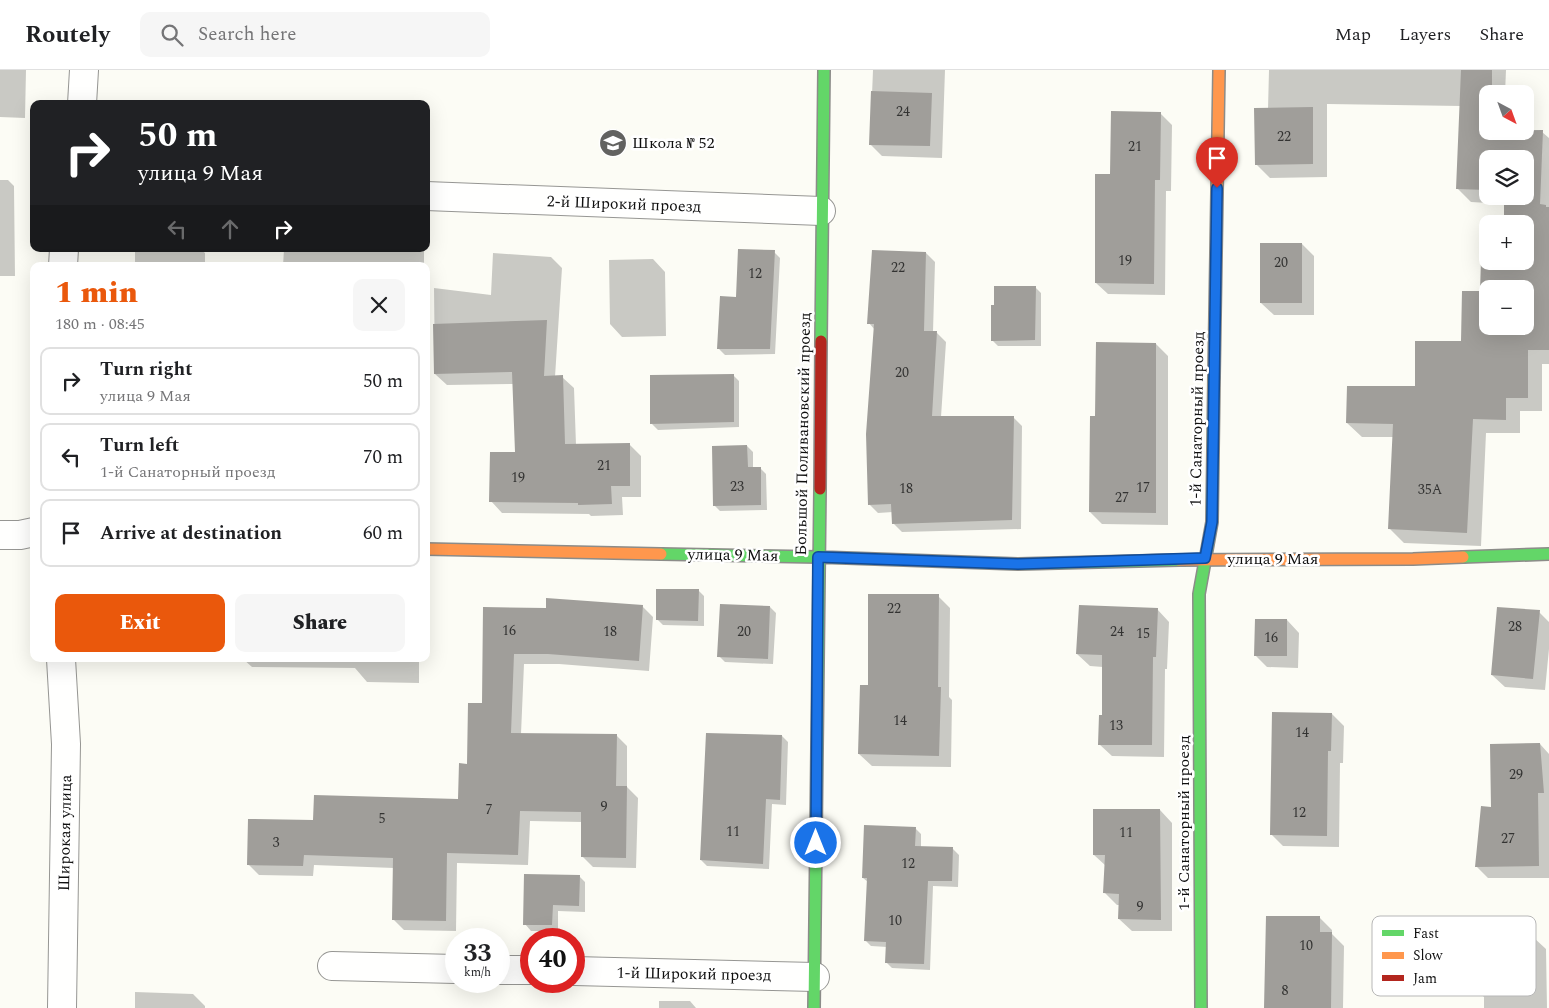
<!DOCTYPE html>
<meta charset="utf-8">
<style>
:root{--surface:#fff;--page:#f6f6f6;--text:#202124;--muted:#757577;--line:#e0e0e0;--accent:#ea580c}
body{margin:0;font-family:Spectral,serif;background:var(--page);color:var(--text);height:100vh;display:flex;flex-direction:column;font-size:19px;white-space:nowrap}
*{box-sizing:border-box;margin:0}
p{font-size:16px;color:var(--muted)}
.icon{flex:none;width:28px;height:28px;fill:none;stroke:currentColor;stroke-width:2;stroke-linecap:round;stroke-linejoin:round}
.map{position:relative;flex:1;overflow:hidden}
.details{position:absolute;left:30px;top:192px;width:400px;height:400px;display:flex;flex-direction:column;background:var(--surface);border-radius:10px;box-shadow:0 5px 20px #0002}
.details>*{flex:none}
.top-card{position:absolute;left:30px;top:30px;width:400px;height:152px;border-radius:10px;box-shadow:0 5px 20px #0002;background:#202124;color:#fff;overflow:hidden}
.needle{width:32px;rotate:139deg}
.controls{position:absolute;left:1479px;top:15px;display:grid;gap:10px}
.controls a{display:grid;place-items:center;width:55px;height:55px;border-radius:10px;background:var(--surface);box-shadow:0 5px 20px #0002;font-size:25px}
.speed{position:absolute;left:445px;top:858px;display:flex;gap:10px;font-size:25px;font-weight:700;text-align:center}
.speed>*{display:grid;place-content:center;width:65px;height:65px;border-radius:50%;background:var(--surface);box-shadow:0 5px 20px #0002;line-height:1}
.speed small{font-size:12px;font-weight:400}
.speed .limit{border:8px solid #d22;background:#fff;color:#111}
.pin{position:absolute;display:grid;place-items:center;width:42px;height:42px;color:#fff;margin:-51px -21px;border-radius:50% 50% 50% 0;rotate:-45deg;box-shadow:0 0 5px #0007}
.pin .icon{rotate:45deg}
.me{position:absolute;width:55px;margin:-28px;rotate:0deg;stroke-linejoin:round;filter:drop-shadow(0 0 4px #0008)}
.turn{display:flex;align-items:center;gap:18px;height:105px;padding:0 25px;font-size:22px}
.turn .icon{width:65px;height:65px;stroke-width:2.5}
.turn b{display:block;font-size:35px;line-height:42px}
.lanes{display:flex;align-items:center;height:48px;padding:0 25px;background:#0003;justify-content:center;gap:25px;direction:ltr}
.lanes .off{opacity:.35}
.round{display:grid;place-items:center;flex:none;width:52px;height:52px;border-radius:10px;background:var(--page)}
.head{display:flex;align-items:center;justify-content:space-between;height:85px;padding:0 25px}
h1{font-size:30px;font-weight:800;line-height:38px;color:var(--accent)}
.cta{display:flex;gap:10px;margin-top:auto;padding:10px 25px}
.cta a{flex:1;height:58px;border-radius:10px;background:var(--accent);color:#fff;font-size:20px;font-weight:800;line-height:58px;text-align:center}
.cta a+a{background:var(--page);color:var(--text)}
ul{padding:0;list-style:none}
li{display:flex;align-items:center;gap:15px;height:68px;margin:0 10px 8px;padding:0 15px;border:2px solid var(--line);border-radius:10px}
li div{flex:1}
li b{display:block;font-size:19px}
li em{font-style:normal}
header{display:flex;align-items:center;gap:30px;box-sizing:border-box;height:70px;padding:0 25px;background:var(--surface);border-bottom:1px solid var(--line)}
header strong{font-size:24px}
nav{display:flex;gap:28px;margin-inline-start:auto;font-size:18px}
.search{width:350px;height:45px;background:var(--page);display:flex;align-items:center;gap:12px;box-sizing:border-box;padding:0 18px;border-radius:10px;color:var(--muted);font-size:19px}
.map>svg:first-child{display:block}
.shadow{fill:#0003;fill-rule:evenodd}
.building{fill:#a09e9a;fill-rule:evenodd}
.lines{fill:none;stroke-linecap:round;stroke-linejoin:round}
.street-casing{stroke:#969693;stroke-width:30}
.fast-casing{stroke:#8c8c89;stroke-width:14}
.slow-casing{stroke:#8c8c89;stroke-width:14}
.jam-casing{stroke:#8c8c89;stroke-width:14}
.street{stroke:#fffffe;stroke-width:28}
.fast{stroke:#63d668;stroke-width:11}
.slow{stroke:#ff974d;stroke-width:11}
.jam{stroke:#b3261e;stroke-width:11}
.route-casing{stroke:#114b97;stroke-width:12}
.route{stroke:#1a73e8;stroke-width:9}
.labels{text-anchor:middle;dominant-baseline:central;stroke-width:5;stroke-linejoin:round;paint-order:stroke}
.number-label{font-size:14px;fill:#333332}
.poi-label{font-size:16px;fill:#0f0f0f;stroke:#fff;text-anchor:start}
.street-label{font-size:16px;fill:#0f0f0f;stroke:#fff}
.key{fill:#fff;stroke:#b7b7b7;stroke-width:1}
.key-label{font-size:14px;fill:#0f0f0f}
</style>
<header>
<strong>Routely</strong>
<div class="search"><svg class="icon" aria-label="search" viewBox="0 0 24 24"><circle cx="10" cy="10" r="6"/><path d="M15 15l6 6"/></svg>Search here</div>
<nav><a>Map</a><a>Layers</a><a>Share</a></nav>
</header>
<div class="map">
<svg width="1549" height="938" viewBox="0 0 1549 938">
<rect width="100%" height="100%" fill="#fcfcf5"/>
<!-- shadow -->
<path class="shadow" d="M0,0H26L25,48L0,47Z
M873,0H945L942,88L882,86L870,74Z
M1269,0H1506L1505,24H1488V61L1542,62L1549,68V294H1542V341H1520V363H1486L1481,476L1404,473L1390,459L1394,367H1362L1347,353L1416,318L1463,272L1481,222L1525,191V154L1505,134L1471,132L1457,118L1461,36L1327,34V107L1270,108L1256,94L1268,39ZM1488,89H1525V126H1488ZM1488,219H1525V256H1488Z
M1160,43L1172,55L1171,121H1166L1165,225L1108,224L1096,213L1112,105Z
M0,110H8L14,116L15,206H0Z
M1302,174L1314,186V245H1274L1261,233Z
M135,179H200L205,183V196H135Z
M284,179H424V196H283Z
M774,182L780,188L775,284L725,285L719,279Z
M493,183L551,187L562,198L555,307H562L574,318L576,375L629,374L641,386V427H622L623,445L591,446L589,444L502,443L491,431L516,383L514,314L447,315L435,304L434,218L491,225Z
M926,183L935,192L933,262L937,263L946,272L941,347H1013L1022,356L1021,459L902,462L893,453V442L878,443L869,434L875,260L869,253Z
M653,189L665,202L666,266L622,267L610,254L609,190Z
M1035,217L1041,223V276H998L992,270Z
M1156,274L1168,286V455L1102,454L1090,442L1097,347Z
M733,305L739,311V357L658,360L652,354Z
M747,376L753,382V398H760L766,404L767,440L720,441L714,435Z
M698,520L704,526V556L663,555L657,549Z
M938,526L950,538L949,627L952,630L951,697L872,696L859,684L869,617Z
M426,532L430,536V578H426Z
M642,536L653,547L649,601L559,594H524L521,664L617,666L627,676V717L638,728L636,798L593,797L582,786V752L530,751L528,795L457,793L456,861L404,860L393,849L394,798L314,795L313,806L259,805L248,794L315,751L459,730L483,634L484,538L547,539Z
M770,537L776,543L773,594L725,592L719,586Z
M1157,539L1169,552L1167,599H1165L1164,687L1112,686L1099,674L1103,646V597L1090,596L1077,584Z
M1539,542L1549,552V579L1545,620L1505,617L1492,605Z
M1287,550L1299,563L1298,598L1267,597L1255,585Z
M243,589H419V613L367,612L355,598L252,597Z
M1332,644L1344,656L1343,693H1340L1339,777L1283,776L1271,764Z
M782,666L788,672L786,735L772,734L769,799L707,796L701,790Z
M1540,674L1549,684V808H1488L1476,796L1492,738Z
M1160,740L1172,753V861H1132L1119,849L1120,835H1117L1105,823L1106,796L1094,785Z
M915,758L921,764V778L953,779L959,785L958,817L933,816L930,900L892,898L886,892L887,877L871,876L865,870L868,812L863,808Z
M579,806L585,812V842L558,841V861H531L525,854Z
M1320,848L1332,860V864L1344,876L1343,938H1265Z
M1533,867L1546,879L1547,938H1484V927L1478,921Z
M135,922L193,924L205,936V938H135Z
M659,931H690L696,938H659Z"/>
<!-- building -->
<path class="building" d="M1461,0H1492V24H1488V61L1543,60L1540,134L1546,135V137H1549V280H1528V328H1506V350L1473,349L1467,463L1388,459L1393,354L1346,353L1347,316H1415V271H1461L1462,221H1480L1481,190L1525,191V154H1504V126H1525V89H1488V120L1456,119ZM1488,219H1525V256H1488Z
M871,21L932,23L930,76L869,75Z
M1313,37V94L1255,95L1254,38Z
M1111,41L1161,42L1160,110H1155L1154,214L1095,213V104H1110Z
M1260,173H1302V233H1260Z
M738,179L775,180L770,279H717L720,226L736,227Z
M872,180L926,182L924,261H937L932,346H1014L1012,450L892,454L891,434L868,435L866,364L874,254H867Z
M994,216H1036L1035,270L991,271V235H994Z
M547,250L544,306L563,305L565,374L630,373V416H611L612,434L578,435V433L489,432L490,382H515L512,302L434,304L433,254Z
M1096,272L1156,273V443L1089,442L1090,346H1095Z
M734,304V352L650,354V305Z
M747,375L748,397H761V435L713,436L712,376Z
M656,519H699L698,551L656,550Z
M868,524H939L938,617H941L939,686L858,684L860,615H868Z
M546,528L643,535L639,591L548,584H514L511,663L617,664L616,716H627L626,788L581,787V742L520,741L518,785L447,783L446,851L392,850L393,788L304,785L303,796L247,795L248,749L313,750L314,725L458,729L459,693L467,694L468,633H482L483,537L546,538Z
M720,534L770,536L768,589L717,587Z
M1079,535L1158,538L1156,587H1153L1152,675H1098L1099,645H1102V585L1076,584Z
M1497,537L1540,540L1533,609L1491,605Z
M1255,549H1287V586H1254Z
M1272,642L1332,643L1331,681H1328L1327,766L1270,765Z
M706,663L782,665L780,730L766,729L763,794L700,790Z
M1540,673L1544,723H1538L1539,796L1475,797L1481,736L1491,737L1490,674Z
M1093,739H1160L1161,850L1118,849L1119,824L1103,823L1105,785H1093Z
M864,755L916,757L915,776L953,777L952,811H928L924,894L885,893L886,872L864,871L867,808H862Z
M524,804L580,805L579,836L553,835L552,855H523Z
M1266,846H1320V862H1332L1331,938H1264Z"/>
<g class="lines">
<!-- street casing -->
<g class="street-casing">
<path id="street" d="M82,34L84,0
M426,126L821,141
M63,196L64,179
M0,465H20L34,462
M61,589L66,674L62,938
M332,896L456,899
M499,900H531
M574,901L815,907"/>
</g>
<!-- fast casing -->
<g class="fast-casing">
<path id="fast" d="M821,271L824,0
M661,484L818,487L1018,494L1179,490
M1463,487L1549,484
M814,938L820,419
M1201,938L1199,524L1212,452L1214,306"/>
</g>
<!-- slow casing -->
<g class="slow-casing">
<path id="slow" d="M1214,306L1219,0
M426,479L661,484
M1179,490L1413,489L1463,487"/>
</g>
<!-- jam casing -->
<g class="jam-casing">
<path id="jam" d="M820,419L821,271"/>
</g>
<!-- street -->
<use href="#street" class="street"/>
<!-- fast -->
<use href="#fast" class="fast"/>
<!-- slow -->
<use href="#slow" class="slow"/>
<!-- jam -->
<use href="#jam" class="jam"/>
</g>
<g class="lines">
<!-- route casing -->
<g class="route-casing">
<path id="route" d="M816,773L818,487L1018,494L1205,488L1212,452L1217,118"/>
</g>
<!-- route -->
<use href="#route" class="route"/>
</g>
<!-- icons -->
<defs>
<g id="school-disc" transform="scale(1.4375)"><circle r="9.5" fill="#626260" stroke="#fff"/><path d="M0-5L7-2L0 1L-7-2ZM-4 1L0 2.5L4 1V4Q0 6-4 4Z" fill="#fff"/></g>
</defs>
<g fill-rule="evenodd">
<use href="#school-disc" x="613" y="73"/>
</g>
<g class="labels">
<!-- number labels -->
<g class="number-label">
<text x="903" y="41">24</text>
<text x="1284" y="66">22</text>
<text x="1135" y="76">21</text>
<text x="1125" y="190">19</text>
<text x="1281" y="192">20</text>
<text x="898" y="197">22</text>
<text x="755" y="203">12</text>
<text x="902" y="302">20</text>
<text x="604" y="395">21</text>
<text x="518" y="407">19</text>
<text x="737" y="416">23</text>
<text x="1143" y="417">17</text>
<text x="906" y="418">18</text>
<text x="1430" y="419">35А</text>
<text x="1122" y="427">27</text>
<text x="894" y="538">22</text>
<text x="1515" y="556">28</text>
<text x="509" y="560">16</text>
<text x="610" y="561">18</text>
<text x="744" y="561">20</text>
<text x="1117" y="561">24</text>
<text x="1143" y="563">15</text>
<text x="1271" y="567">16</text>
<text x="900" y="650">14</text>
<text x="1116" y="655">13</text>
<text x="1302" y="662">14</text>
<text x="1516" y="704">29</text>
<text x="604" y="736">9</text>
<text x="489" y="739">7</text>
<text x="1299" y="742">12</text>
<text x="382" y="748">5</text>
<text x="733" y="761">11</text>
<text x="1126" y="762">11</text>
<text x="1508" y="768">27</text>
<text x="276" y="772">3</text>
<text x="908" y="793">12</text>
<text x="1140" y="836">9</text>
<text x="895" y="850">10</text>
<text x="1306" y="875">10</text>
<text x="1285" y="920">8</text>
</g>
<!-- poi labels -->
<g class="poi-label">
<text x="632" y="73">Школа № 52</text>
</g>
<!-- street labels -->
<g class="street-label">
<text transform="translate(624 134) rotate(2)">2-й Широкий проезд</text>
<text transform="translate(1197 349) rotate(-89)">1-й Санаторный проезд</text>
<text transform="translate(803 364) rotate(-89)">Большой Поливановский проезд</text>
<text transform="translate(733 485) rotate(1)">улица 9 Мая</text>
<text x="1273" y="489">улица 9 Мая</text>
<text transform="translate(1184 753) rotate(-90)">1-й Санаторный проезд</text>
<text transform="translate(65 763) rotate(-89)">Широкая улица</text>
<text transform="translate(694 904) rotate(1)">1-й Широкий проезд</text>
</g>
</g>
<!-- legend -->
<rect x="1372" y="846" width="164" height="80" rx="8" class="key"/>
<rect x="1382" y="860" width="22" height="6" fill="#63d668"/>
<rect x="1382" y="882" width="22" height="7" fill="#ff974d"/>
<rect x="1382" y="905" width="22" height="6" fill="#b3261e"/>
<g class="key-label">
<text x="1413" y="868">Fast</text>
<text x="1413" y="890">Slow</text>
<text x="1413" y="913">Jam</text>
</g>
</svg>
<div class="controls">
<a><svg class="needle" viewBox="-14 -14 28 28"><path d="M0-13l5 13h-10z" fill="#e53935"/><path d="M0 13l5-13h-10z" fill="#757577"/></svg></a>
<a><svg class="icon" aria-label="layers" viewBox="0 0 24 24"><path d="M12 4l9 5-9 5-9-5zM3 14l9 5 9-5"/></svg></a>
<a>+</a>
<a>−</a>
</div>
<div class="speed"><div>33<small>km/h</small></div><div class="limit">40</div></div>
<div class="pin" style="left:1217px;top:118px;background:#d93025"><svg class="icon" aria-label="arrive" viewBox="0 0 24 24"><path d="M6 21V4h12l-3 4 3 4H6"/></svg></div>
<svg class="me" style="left:816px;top:773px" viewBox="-20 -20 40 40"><circle r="17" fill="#1a73e8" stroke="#fff" stroke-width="3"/><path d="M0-11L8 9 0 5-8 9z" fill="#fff"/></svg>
<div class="top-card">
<div class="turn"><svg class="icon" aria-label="right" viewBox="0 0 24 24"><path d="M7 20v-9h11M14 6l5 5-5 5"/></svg><div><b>50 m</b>улица 9 Мая</div></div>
<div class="lanes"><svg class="icon off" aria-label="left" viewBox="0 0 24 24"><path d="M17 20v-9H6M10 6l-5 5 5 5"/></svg><svg class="icon off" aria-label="ahead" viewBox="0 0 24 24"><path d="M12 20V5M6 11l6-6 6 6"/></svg><svg class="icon" aria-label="right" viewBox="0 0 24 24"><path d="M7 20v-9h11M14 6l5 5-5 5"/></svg></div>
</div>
<section class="details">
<div class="head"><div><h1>1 min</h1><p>180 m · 08:45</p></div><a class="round"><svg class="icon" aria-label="close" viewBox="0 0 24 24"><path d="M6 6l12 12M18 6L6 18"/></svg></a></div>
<ul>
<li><svg class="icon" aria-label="right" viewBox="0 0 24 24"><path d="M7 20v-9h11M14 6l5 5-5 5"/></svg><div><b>Turn right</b><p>улица 9 Мая</p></div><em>50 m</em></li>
<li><svg class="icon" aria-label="left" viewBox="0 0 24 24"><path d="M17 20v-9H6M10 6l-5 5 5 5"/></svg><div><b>Turn left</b><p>1-й Санаторный проезд</p></div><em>70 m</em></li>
<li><svg class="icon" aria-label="arrive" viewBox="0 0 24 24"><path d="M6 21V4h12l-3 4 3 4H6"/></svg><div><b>Arrive at destination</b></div><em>60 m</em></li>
</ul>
<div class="cta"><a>Exit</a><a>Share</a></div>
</section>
</div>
